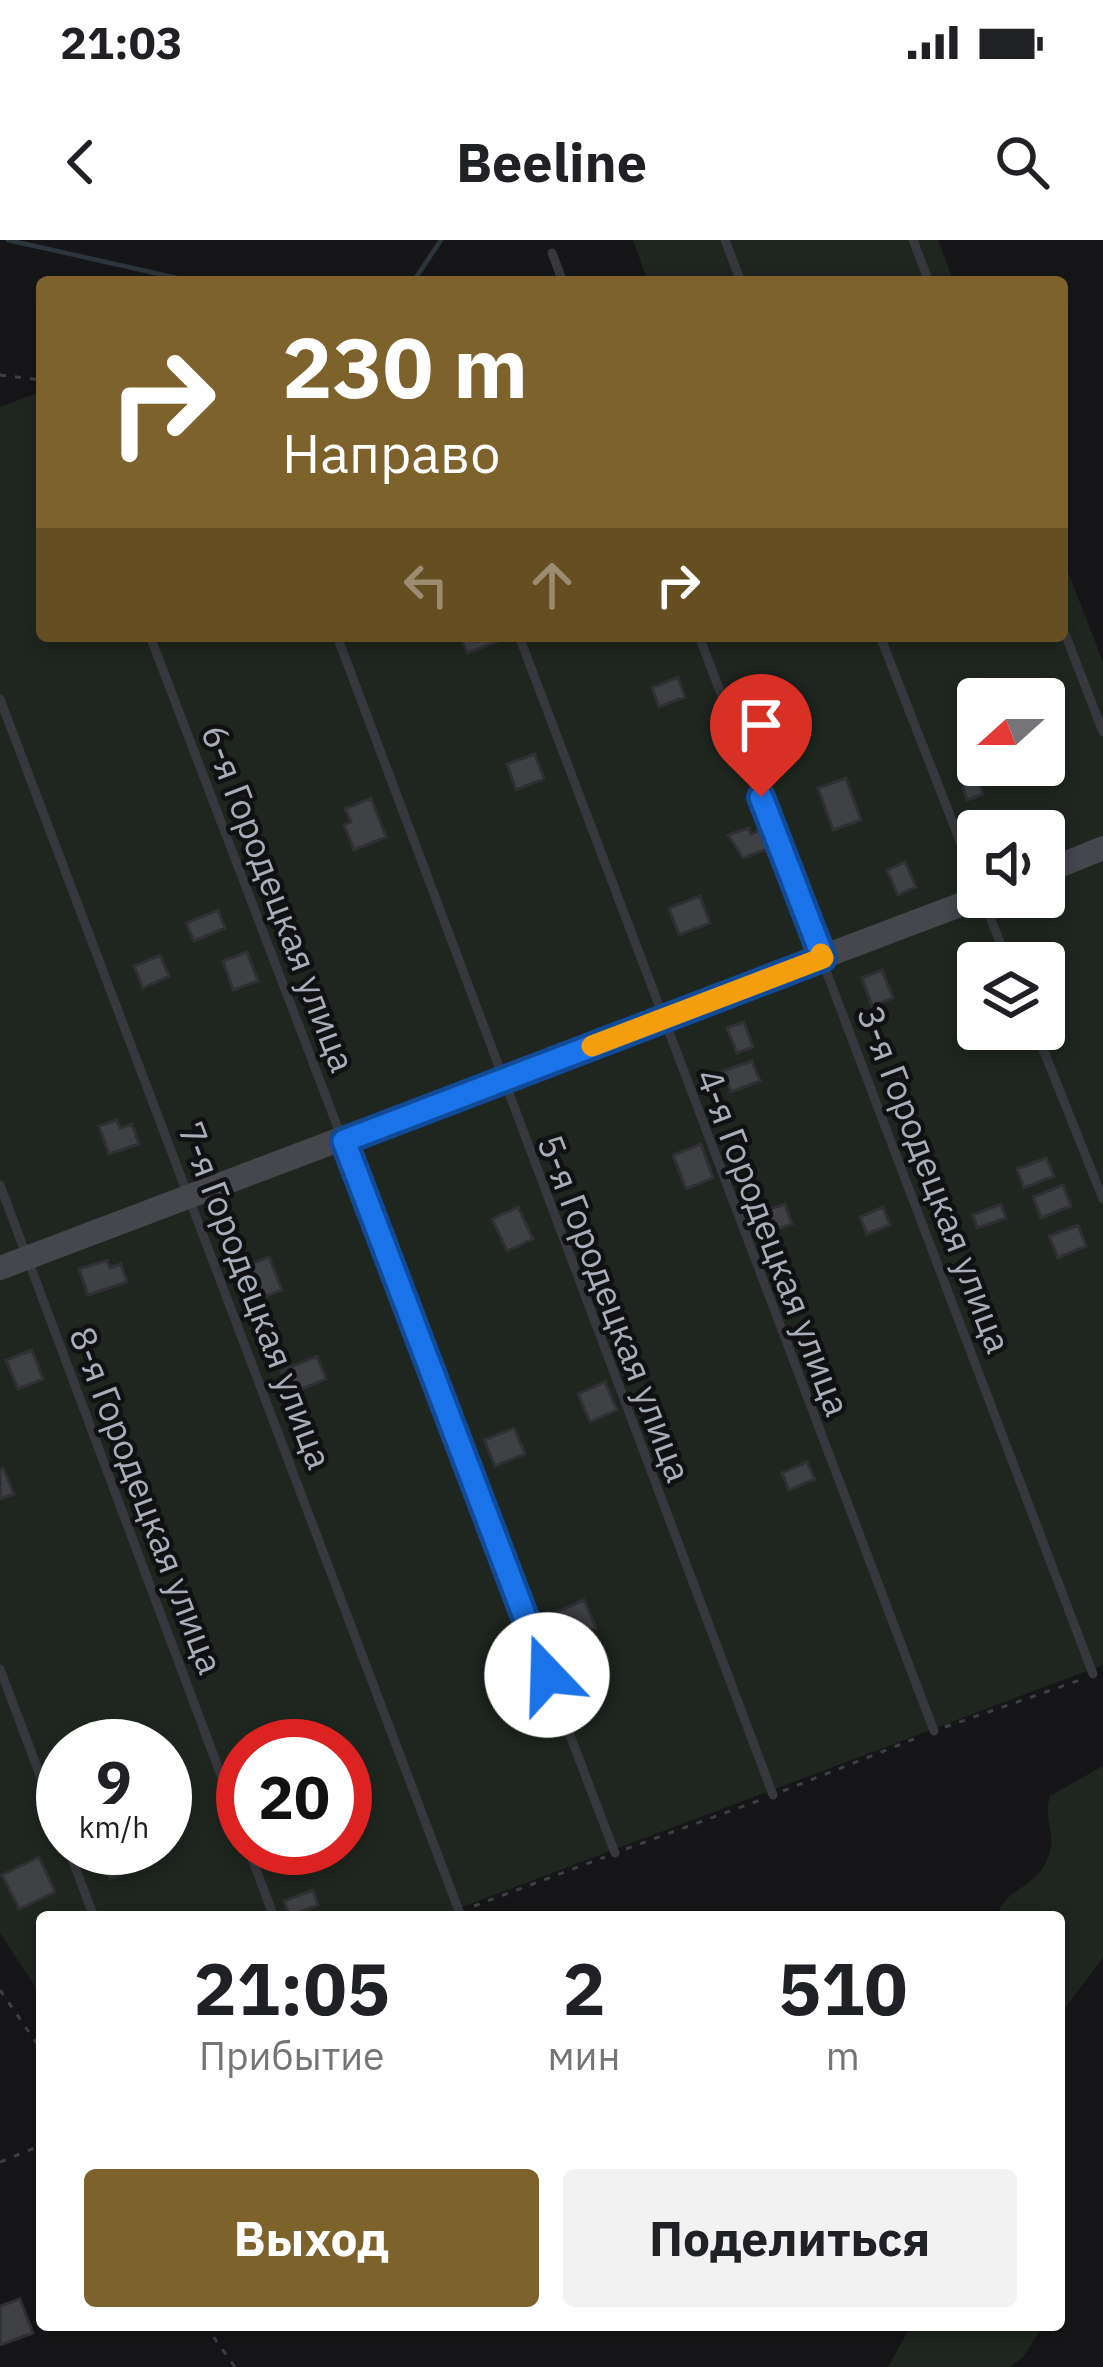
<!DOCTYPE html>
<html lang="ru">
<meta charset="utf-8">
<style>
:root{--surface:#fff;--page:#f2f2f2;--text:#202124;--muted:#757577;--accent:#7e622b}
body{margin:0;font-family:"IBM Plex Sans",sans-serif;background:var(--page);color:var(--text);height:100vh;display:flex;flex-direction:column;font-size:45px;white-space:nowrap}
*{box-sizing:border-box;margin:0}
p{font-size:39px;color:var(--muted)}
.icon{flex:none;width:66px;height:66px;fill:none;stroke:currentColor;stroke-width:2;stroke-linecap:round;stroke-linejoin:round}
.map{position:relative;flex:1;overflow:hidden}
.drawer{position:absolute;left:36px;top:1671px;width:1029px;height:420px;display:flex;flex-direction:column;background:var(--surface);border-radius:12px;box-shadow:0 6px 18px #0003}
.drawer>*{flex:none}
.banner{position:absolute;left:36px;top:36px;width:1032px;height:366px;border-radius:12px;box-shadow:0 6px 18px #0003;background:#7e622b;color:#fff;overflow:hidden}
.needle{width:78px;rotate:249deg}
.controls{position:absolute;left:957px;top:438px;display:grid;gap:24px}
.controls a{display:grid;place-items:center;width:108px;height:108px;border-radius:12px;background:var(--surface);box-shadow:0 6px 18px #0003;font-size:60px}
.speed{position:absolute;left:36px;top:1479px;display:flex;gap:24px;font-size:60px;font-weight:700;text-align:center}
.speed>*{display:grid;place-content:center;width:156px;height:156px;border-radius:50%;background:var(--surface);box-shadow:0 6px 18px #0003;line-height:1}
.speed small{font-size:30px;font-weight:400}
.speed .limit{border:18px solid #d22;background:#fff;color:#111}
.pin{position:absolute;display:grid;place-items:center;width:102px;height:102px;color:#fff;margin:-123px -51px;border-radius:50% 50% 50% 0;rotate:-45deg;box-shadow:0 0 12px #0007}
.pin .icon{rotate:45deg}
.me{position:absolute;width:132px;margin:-66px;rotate:339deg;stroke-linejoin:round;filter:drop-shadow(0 0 9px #0008)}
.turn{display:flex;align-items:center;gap:42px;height:252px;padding:0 48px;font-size:54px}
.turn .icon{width:156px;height:156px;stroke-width:2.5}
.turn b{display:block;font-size:84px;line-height:102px}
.lanes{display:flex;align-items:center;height:114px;padding:0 48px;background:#0003;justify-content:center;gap:60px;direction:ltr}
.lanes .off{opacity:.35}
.eta{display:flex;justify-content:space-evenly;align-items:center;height:204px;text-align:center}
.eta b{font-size:72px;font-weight:700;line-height:84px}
.action{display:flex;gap:24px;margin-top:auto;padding:24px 48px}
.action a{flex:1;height:138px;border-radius:12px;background:var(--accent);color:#fff;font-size:48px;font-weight:700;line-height:138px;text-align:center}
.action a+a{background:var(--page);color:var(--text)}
.status{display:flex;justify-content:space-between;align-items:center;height:84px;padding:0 60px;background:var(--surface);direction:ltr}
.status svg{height:33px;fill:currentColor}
header{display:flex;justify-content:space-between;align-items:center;height:156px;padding:0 48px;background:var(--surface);font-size:54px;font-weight:700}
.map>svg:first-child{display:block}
.green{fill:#1e261f;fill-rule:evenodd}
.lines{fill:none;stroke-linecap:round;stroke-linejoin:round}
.stream{stroke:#2c353c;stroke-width:4.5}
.building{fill:#404145;stroke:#303034;stroke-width:3}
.path{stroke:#3d3f44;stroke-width:3;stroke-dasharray:6 9;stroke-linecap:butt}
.lane{stroke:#37383d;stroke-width:9}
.secondary{stroke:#45474d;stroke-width:24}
.route-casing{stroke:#114b97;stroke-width:30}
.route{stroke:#1a73e8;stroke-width:21}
.slow{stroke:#f59e0b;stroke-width:21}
.labels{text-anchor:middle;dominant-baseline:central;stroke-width:9;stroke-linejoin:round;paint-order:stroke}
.street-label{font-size:36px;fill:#a8adb8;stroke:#111113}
</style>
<div class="status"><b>21:03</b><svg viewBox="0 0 49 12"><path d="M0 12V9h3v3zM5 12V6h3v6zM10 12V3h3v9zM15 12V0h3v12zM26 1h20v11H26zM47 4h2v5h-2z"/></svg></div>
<header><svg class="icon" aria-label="back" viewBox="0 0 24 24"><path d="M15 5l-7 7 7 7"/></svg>Beeline<svg class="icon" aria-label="search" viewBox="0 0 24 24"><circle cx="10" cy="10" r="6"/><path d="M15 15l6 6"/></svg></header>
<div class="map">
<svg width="1103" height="2127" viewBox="0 0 1103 2127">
<rect width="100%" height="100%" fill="#161618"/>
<!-- green -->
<path class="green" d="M633,0H938L954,42H648Z
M42,151V396H1062V317L1103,422V1425L436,1677H42V1757L0,1693V167ZM978,459H1044V525H978ZM978,591H1044V657H978ZM978,723H1044V789H978ZM63,1506H165V1608H63ZM243,1506H345V1608H243Z
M1103,1526V1718L1059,1776V1677H997C1002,1652 1029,1649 1042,1629C1063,1597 1041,1583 1050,1556Z
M911,2085H1041L1042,2087L1023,2117L1010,2127H888Z"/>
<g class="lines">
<!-- stream -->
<path class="stream" d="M8,0L195,42
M413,42L441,0"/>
</g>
<!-- building -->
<path class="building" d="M460,396H506L507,398L467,413Z
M678,437L685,457L659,467L652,448Z
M535,514L544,539L516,550L507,524Z
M846,538L861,580L833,590L818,548Z
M978,538L983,554L967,560L962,544Z
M371,558L386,597L354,610L344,585L351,582L345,569Z
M749,588L751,594L760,590L768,609L743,618L728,595Z
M905,622L916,647L898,655L887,630Z
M700,656L710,683L679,695L669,668Z
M218,670L225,688L194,701L186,683Z
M247,712L258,741L233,750L223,721Z
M160,715L169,736L143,748L134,726Z
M882,730L893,758L872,766L862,738Z
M744,782L753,807L737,813L727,788Z
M752,821L760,841L731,852L723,831Z
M117,880L120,888L132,884L139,904L109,914L99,886Z
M701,904L713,938L686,949L673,915Z
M1046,918L1054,936L1024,948L1017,929Z
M1063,945L1071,966L1041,978L1033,957Z
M785,964L792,984L772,991L765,971Z
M1001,964L1006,978L977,988L973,975Z
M518,967L533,999L507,1011L492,979Z
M883,967L890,985L867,994L860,977Z
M1078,985L1086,1006L1058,1018L1049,996Z
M269,1017L282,1050L249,1063L235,1030Z
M107,1020L110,1028L121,1024L127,1042L88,1055L79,1029Z
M32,1110L43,1139L18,1149L6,1120Z
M317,1116L326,1139L290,1154L281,1131Z
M605,1142L617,1170L590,1182L578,1154Z
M514,1188L525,1214L495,1226L484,1200Z
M807,1222L815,1239L789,1250L782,1233Z
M3,1228L14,1254L0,1259V1229Z
M584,1360L596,1388L561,1403L549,1375Z
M603,1406L609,1422L583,1433L576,1418Z
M119,1608H139L145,1623L110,1639L100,1616Z
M39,1617L55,1652L19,1669L2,1635Z
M313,1650L318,1665L290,1676L284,1661Z
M20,2059L33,2093L0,2105V2066Z"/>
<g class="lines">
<!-- path -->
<path class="path" d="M0,135L42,140
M945,1487L1083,1439
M783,1551L919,1497
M626,1609L763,1559
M474,1666L605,1617
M0,1750L42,1811
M0,1922L42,1905
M205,2085L235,2127"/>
<!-- lane -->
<path class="lane" d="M725,0L741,42
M913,0L929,42
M552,13L563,42
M1062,386L1103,492
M150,396L615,1613
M337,396L773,1555
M519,396L934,1491
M699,396L1093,1434
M880,396L978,647
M0,459L459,1671
M984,661L1008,723
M1035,789L1103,959
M0,945L243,1594
M0,1429L63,1596
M68,1608L94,1677
M248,1608L274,1677"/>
<!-- secondary -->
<path class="secondary" d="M1044,632L1103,608
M0,1028L981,657"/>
</g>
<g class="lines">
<!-- route casing -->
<g class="route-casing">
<path id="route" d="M547,1435L344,901L823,718L761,557"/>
</g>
<!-- route -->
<use href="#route" class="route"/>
<!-- slow -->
<path class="slow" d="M592,806L823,718L821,714"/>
</g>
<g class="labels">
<!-- street labels -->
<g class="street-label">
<text transform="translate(279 658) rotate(69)">6-я Городецкая улица</text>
<text transform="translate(935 939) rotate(69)">3-я Городецкая улица</text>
<text transform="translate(774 1002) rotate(69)">4-я Городецкая улица</text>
<text transform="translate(256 1055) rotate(69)">7-я Городецкая улица</text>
<text transform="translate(615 1068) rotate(69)">5-я Городецкая улица</text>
<text transform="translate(147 1260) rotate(69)">8-я Городецкая улица</text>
</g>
</g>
</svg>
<div class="controls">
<a><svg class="needle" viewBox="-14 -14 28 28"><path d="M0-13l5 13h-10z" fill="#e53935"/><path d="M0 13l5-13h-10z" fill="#757577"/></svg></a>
<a><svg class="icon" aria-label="sound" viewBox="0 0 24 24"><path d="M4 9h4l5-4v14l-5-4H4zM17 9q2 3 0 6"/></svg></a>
<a><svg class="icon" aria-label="layers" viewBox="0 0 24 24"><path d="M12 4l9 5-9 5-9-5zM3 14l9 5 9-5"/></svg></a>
</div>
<div class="speed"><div>9<small>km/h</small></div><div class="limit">20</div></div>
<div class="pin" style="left:761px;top:557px;background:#d93025"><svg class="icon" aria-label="arrive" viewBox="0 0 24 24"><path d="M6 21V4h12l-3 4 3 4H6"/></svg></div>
<svg class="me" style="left:547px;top:1435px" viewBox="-20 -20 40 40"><circle r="19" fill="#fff"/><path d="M0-13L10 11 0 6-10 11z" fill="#1a73e8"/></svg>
<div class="banner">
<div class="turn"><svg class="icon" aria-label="right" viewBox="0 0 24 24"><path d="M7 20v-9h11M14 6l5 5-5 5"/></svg><div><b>230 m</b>Направо</div></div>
<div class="lanes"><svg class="icon off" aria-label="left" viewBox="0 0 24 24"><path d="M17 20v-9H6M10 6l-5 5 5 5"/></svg><svg class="icon off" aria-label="ahead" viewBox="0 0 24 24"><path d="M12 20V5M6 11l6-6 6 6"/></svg><svg class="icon" aria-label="right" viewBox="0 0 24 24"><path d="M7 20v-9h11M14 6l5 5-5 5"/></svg></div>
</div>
<section class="drawer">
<div class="eta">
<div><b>21:05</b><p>Прибытие</p></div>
<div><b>2</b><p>мин</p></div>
<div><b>510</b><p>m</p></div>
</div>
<div class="action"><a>Выход</a><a>Поделиться</a></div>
</section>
</div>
